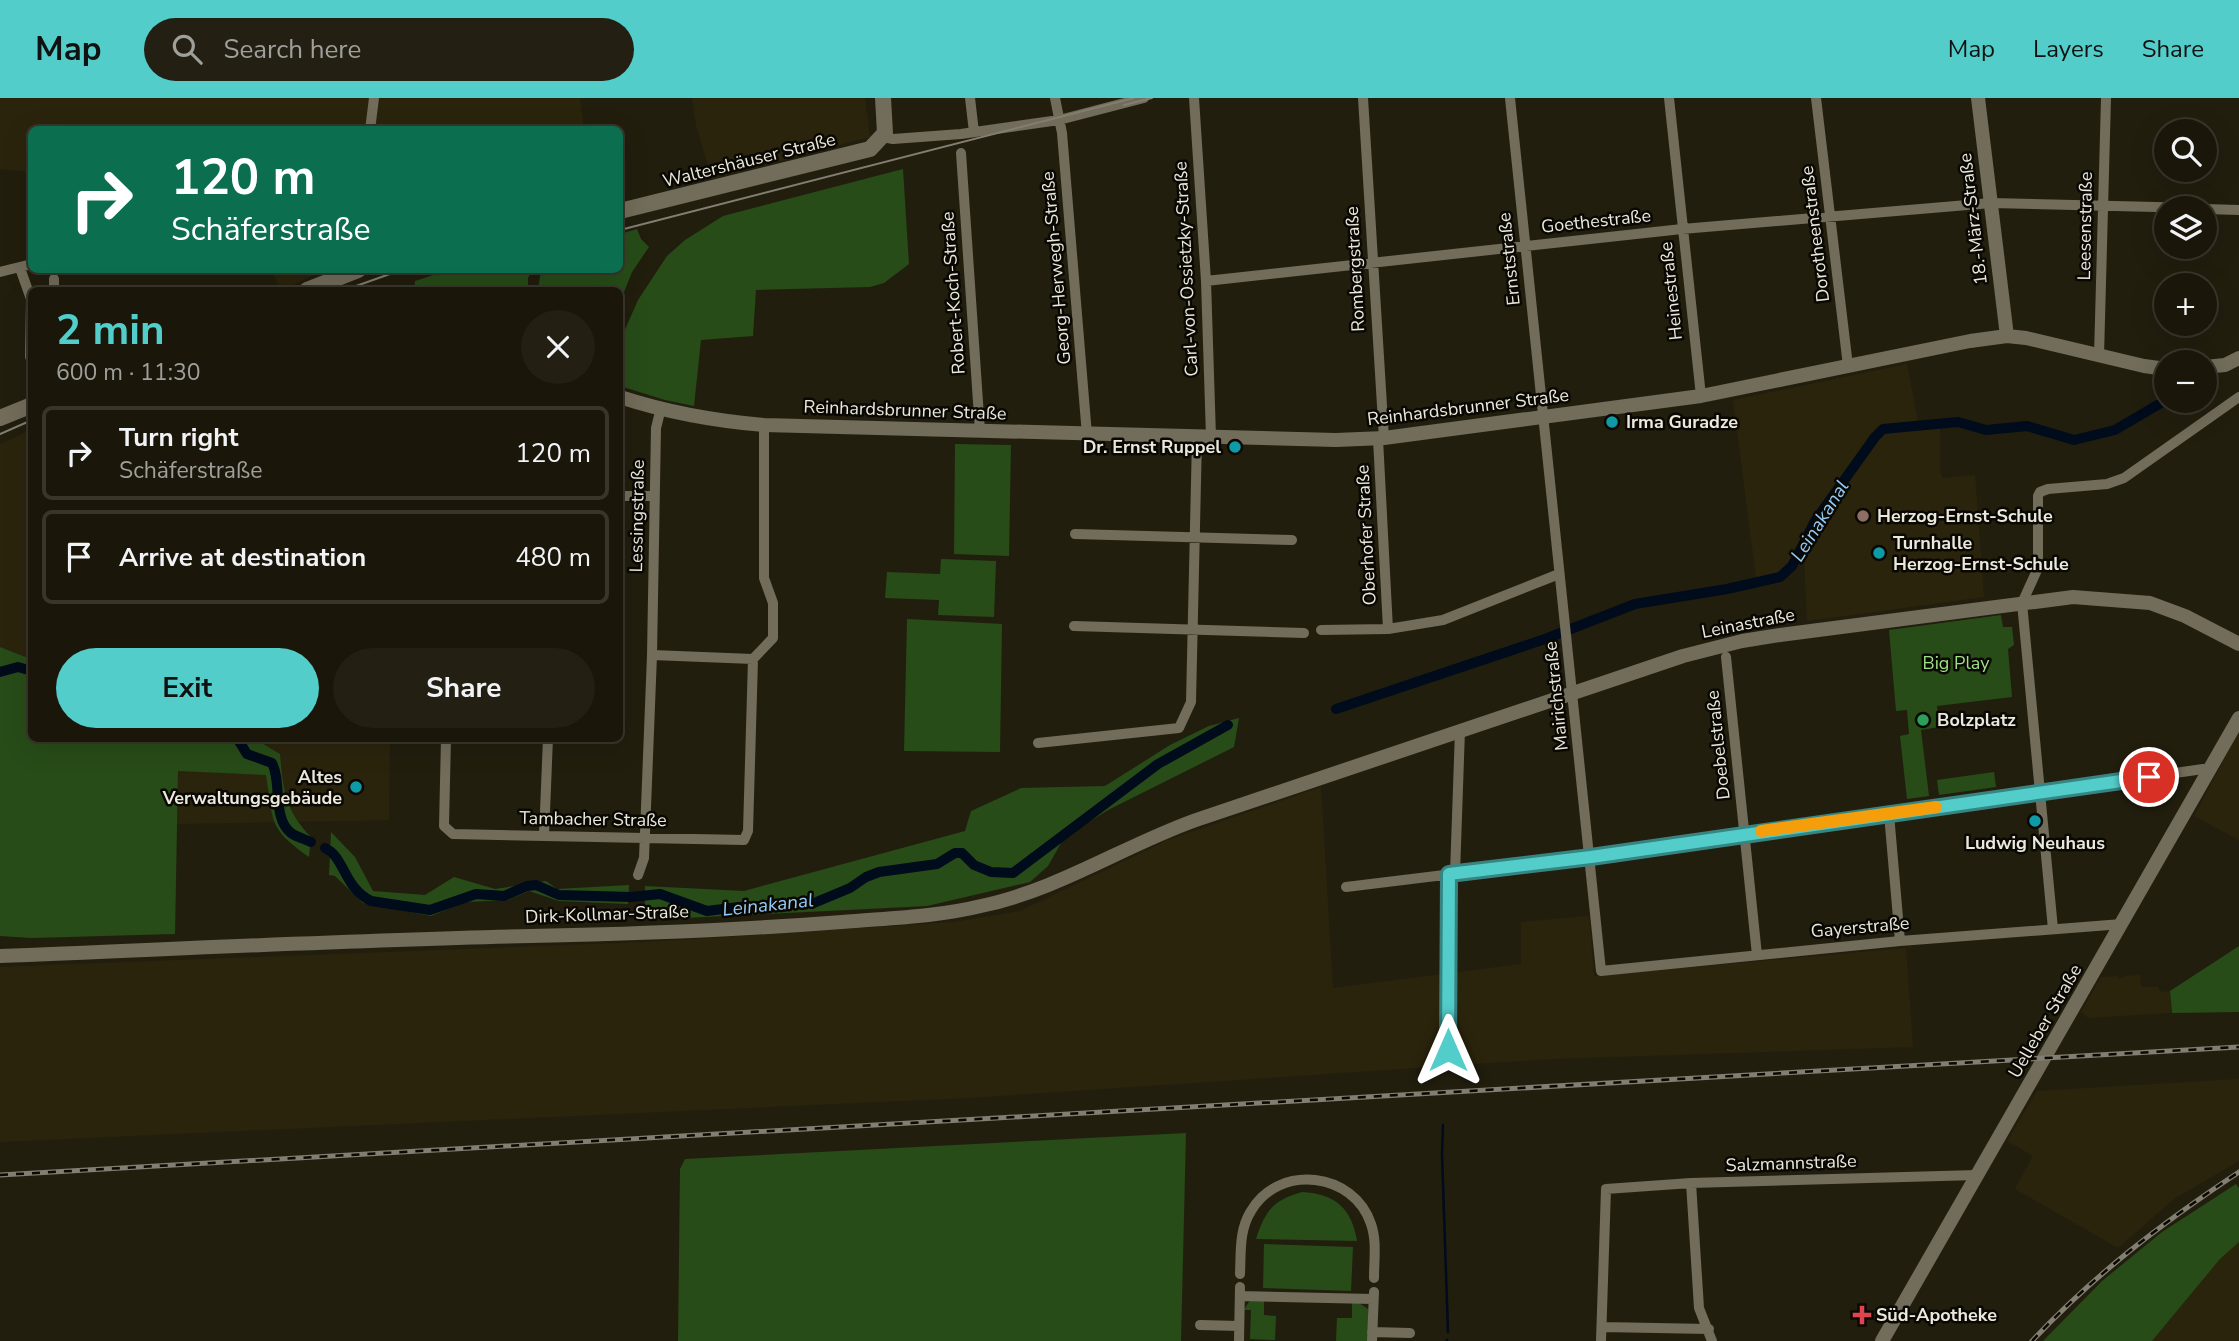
<!DOCTYPE html>
<meta charset="utf-8">
<style>
:root{--surface:#1a160a;--page:#231f13;--text:#f1f3f6;--muted:#9f9f9c;--line:#38352b;--accent:#53cdca}
body{margin:0;font-family:"Nunito Sans",sans-serif;background:var(--page);color:var(--text);height:100vh;display:flex;flex-direction:column;font-size:26px;white-space:nowrap}
*{box-sizing:border-box;margin:0}
p{font-size:23px;color:var(--muted)}
.icon{flex:none;width:38px;height:38px;fill:none;stroke:currentColor;stroke-width:2;stroke-linecap:round;stroke-linejoin:round}
.map{position:relative;flex:1;overflow:hidden}
.sheet{position:absolute;left:28px;top:189px;width:595px;height:455px;display:flex;flex-direction:column;background:var(--surface);border-radius:10px;box-shadow:0 7px 28px #0002,0 0 0 2px var(--line)}
.sheet>*{flex:none}
.top-card{position:absolute;left:28px;top:28px;width:595px;height:147px;border-radius:10px;box-shadow:0 7px 28px #0002,0 0 0 2px var(--line);background:#0b6e4f;color:#fff;overflow:hidden}
.fabs{position:absolute;left:2154px;top:21px;display:grid;gap:14px}
.fabs a{display:grid;place-items:center;width:63px;height:63px;border-radius:50%;background:var(--surface);box-shadow:0 7px 28px #0002,0 0 0 2px var(--line);font-size:35px}
.pin{position:absolute;display:grid;place-items:center;width:60px;height:60px;color:#fff;margin:-30px;border:4px solid #fff;border-radius:50%;box-shadow:0 2px 7px #0007}
.me{position:absolute;width:77px;margin:-38px;rotate:0deg;stroke-linejoin:round;filter:drop-shadow(0 0 5px #0008)}
.turn{display:flex;align-items:center;gap:24px;height:147px;padding:0 28px;font-size:32px}
.turn .icon{width:91px;height:91px;stroke-width:2.5}
.turn b{display:block;font-size:49px;line-height:60px}
.round{display:grid;place-items:center;flex:none;width:74px;height:74px;border-radius:37px;background:var(--page)}
.overview{display:flex;align-items:center;justify-content:space-between;height:119px;padding:0 28px}
h1{font-size:42px;font-weight:700;line-height:52px;color:var(--accent)}
.primary-button{display:flex;gap:14px;margin-top:auto;padding:14px 28px}
.primary-button a{flex:1;height:80px;border-radius:42px;background:var(--accent);color:#111;font-size:28px;font-weight:700;line-height:80px;text-align:center}
.primary-button a+a{background:var(--page);color:var(--text)}
ul{padding:0;list-style:none}
li{display:flex;align-items:center;gap:21px;height:94px;margin:0 14px 10px;padding:0 14px;border:4px solid var(--line);border-radius:10px}
li div{flex:1}
li b{display:block;font-size:26px}
li em{font-style:normal}
header{display:flex;align-items:center;gap:42px;box-sizing:border-box;height:98px;padding:0 35px;background:var(--accent);color:#111}
header strong{font-size:33px}
nav{display:flex;gap:38px;margin-inline-start:auto;font-size:24px}
.search{width:490px;height:63px;background:var(--page);display:flex;align-items:center;gap:18px;box-sizing:border-box;padding:0 24px;border-radius:38px;color:var(--muted);font-size:26px}
.map>svg:first-child{display:block}
.built{fill:#2b240d}
.green{fill:#274c18}
.lines{fill:none;stroke-linecap:round;stroke-linejoin:round}
.stream{stroke:#000b1b;stroke-width:2.5}
.canal{stroke:#000b1b;stroke-width:10}
.minor{stroke:#726c5a;stroke-width:10}
.tertiary{stroke:#726c5a;stroke-width:14}
.secondary{stroke:#726c5a;stroke-width:16}
.tram{stroke:#827e71;stroke-width:2}
.rail-casing{stroke:#827e71;stroke-width:5}
.rail{stroke:#0a0803;stroke-width:2.5;stroke-dasharray:8;stroke-linecap:butt}
.route-casing{stroke:#368583;stroke-width:18}
.route{stroke:#53cdca;stroke-width:12}
.slow{stroke:#f59e0b;stroke-width:12}
.culture-dot{fill:#0f9aa8;stroke:#0a0803;stroke-width:2.5}
.education-dot{fill:#8d6e63;stroke:#0a0803;stroke-width:2.5}
.leisure-dot{fill:#2e9e5b;stroke:#0a0803;stroke-width:2.5}
.health-dot{fill:#e0444e;stroke:#0a0803;stroke-width:2.5}
.labels{text-anchor:middle;dominant-baseline:central;stroke-width:5;stroke-linejoin:round;paint-order:stroke}
.street-label{font-size:18px;fill:#ebe8dd;stroke:#0a0803}
.poi-label{font-size:18px;font-weight:bold;fill:#ebe8dd;stroke:#0a0803;text-anchor:start}
.park-label{font-size:18px;fill:#9de285;stroke:#0a0803}
.water-label{font-size:19px;font-style:italic;fill:#94cbf8;stroke:#0a0803}
</style>
<header>
<strong>Map</strong>
<div class="search"><svg class="icon" aria-label="search" viewBox="0 0 24 24"><circle cx="10" cy="10" r="6"/><path d="M15 15l6 6"/></svg>Search here</div>
<nav><a>Map</a><a>Layers</a><a>Share</a></nav>
</header>
<div class="map">
<svg width="2239" height="1243" viewBox="0 0 2239 1243">
<rect width="100%" height="100%" fill="#221e0e"/>
<!-- built -->
<path class="built" d="M0,0H580L584,31L32,32L31,74L0,71Z
M692,0H865L870,39L712,81L696,27Z
M271,172H323L283,192H281Z
M1907,266L1919,329L1940,328V371L1942,380L1975,377L1984,499L1807,523L1804,457H1800L1795,466L1778,482L1757,487L1733,302Z
M31,332V561L0,549V346Z
M2239,633V742L2194,718Z
M179,641H390L389,722L177,726Z
M1321,689L1333,890L1521,866V824L1589,818L1594,878L1906,850L1913,949L1550,961L968,1000L0,1044V869L647,844L954,824L1020,813L1168,742Z
M2140,877L2141,889H2158L2160,894L2170,893L2171,915L2088,920L2081,914L2101,879L2117,878L2119,881L2126,878Z
M2239,981V1063L2174,1101L2118,1150L2015,1091L2033,1058L2007,1043L2037,993Z
M2239,1144V1243H2152L2220,1161Z"/>
<!-- green -->
<path class="green" d="M903,71L909,166L884,185L870,189L756,192L753,238L701,242L694,308L665,302L620,288V243L638,202L667,158L685,142L723,118Z
M637,131L641,141L649,149L632,174L620,204V192H538L541,172H620V136Z
M449,172H532L528,180V192H414L415,183Z
M955,346L1011,347L1009,458L954,456Z
M941,461L996,463L994,519L938,517L939,502L885,500L887,474L940,476Z
M2001,517L2003,529H2012L2014,547L2008,551L2012,599L1937,608L1939,629L1921,632L1929,698L1907,701L1900,638L1909,636L1907,612L1896,613L1889,532Z
M907,521L1002,526L1000,654L904,653Z
M0,549L31,561L32,640L255,641L280,656C283,692 285,712 311,739L309,759C267,729 274,724 266,677L178,673L175,836L32,840L0,838Z
M1239,620L1234,649L1110,711L1065,738L1048,768L1030,784L927,808L645,822V788L744,793L965,733L971,713L1021,690L1105,688L1170,647L1209,628Z
M1994,674L1996,689L1939,697L1937,682Z
M331,734L355,759L373,793L425,797L454,779L495,791L546,783L557,791L629,787L628,806L559,803L529,793L508,802L466,804L431,818L363,805L335,778L329,777Z
M2239,848V914L2172,915L2170,893Z
M1186,1035L1181,1243H678L680,1071L685,1061Z
M2236,1086L2239,1090V1144L2220,1161L2152,1243H2043L2102,1183L2162,1134Z
M1302,1094C1335,1096 1352,1110 1357,1143L1256,1141C1265,1113 1273,1102 1302,1094Z
M1264,1146L1353,1149L1351,1193L1263,1190Z
M1250,1202H1264V1217L1276,1218L1275,1242L1250,1241L1251,1212H1244Z
M1352,1205H1359L1368,1211V1243H1336L1337,1220H1352Z"/>
<g class="lines">
<!-- stream -->
<path class="stream" d="M1443,1027L1442,1056L1448,1234
M1447,1243V1242"/>
<!-- canal -->
<path class="canal" d="M2205,282L2212,281
M0,574L18,569L32,573
M1336,611L1545,541L1635,506L1727,491L1780,479L1792,468L1815,423L1875,339L1883,331L1958,324L1986,332L2027,328L2074,342L2115,332L2166,302
M237,640L247,656L272,665C282,684 272,720 291,735C296,739 305,741 311,744
M325,750C345,759 343,789 371,803L430,812L476,796L504,798L527,788L536,787L559,797L631,799L660,796L707,813L739,809L814,805L850,790L866,779L879,774L937,766L955,755H962L974,767L991,774L1013,775L1158,666L1228,627"/>
<!-- minor -->
<path class="minor" d="M970,0L974,34
M1055,0L1062,35L1087,337
M1194,0L1206,183L1211,339
M1363,0L1384,340
M1510,0L1601,873L1900,843L2122,826
M1669,0L1701,298
M1816,0L1848,268
M370,32L374,0
M883,39L893,41L961,36L1059,22L1144,0
M961,55L980,333
M2205,111L2239,112
M20,170L31,201L30,259
M0,174L32,166
M1206,183L1682,131L1991,105L2197,110
M54,192V181
M2099,258L2106,0
M1378,341L1388,531
M620,398H655
M1075,436L1292,442
M1074,528L1304,535
M1321,532L1388,531L1443,522L1559,476
M1726,559L1757,857
M753,561L773,540V505L764,480V327
M446,640L444,728L453,736L744,742L748,733L753,561L652,557
M1038,645L1179,630L1191,604L1197,340
M1889,716L1900,843
M544,738L548,640
M1455,776L1460,632
M638,777L644,760L652,557L656,330L661,310
M1346,789L1591,759L2203,671L2209,673
M2053,831L2022,505L2038,470V398L2040,394L2048,391L2107,386L2124,380L2239,299
M1448,952L1449,776
M1691,1085L1699,1210L1712,1243
M1240,1176C1241,1154 1239,1132 1251,1113C1279,1065 1354,1074 1371,1126C1377,1143 1374,1162 1374,1180
M1240,1198L1373,1201
M1200,1227L1239,1228
M1602,1229L1709,1231
M1372,1234L1410,1235
M1239,1243L1240,1189
M1372,1243L1374,1194
M1601,1243L1606,1091L1691,1085L1977,1077"/>
<!-- tertiary -->
<path class="tertiary" d="M1978,0L2007,238
M2205,269L2225,267L2239,260
M620,299C666,314 716,323 764,327L1336,342L1384,340L1701,298L1970,243L2007,238L2026,240L2144,268L2166,271
M0,858C177,851 354,842 531,838C635,836 738,832 842,824C888,820 936,819 981,808C1058,792 1123,748 1196,722L1683,558L1742,543L1780,537L2073,499L2150,505L2185,518L2239,546
M1882,1243L2239,620"/>
<!-- secondary -->
<path class="secondary" d="M620,113L870,51L885,35L883,0
M307,192L358,172
M0,320L32,307"/>
<!-- tram -->
<path class="tram" d="M1124,7L1152,0
M620,132L1134,0
M345,192L401,172
M0,336L32,322"/>
<!-- rail casing -->
<g class="rail-casing">
<path id="rail" d="M0,1077L2239,949
M2032,1243C2095,1176 2162,1125 2239,1074"/>
</g>
<!-- rail -->
<use href="#rail" class="rail"/>
</g>
<g class="lines">
<!-- route casing -->
<g class="route-casing">
<path id="route" d="M1448,952L1449,776L1591,759L2149,679"/>
</g>
<!-- route -->
<use href="#route" class="route"/>
<!-- slow -->
<path class="slow" d="M1761,733L1936,709"/>
</g>
<!-- markers -->
<g class="culture-dot">
<circle cx="1612" cy="324" r="7"/>
<circle cx="1235" cy="349" r="7"/>
<circle cx="1879" cy="455" r="7"/>
<circle cx="356" cy="689" r="7"/>
<circle cx="2035" cy="723" r="7"/>
</g>
<circle class="education-dot" cx="1863" cy="418" r="7"/>
<circle class="leisure-dot" cx="1923" cy="622" r="7"/>
<path class="health-dot" d="M1858.5 1206.5h7v7h7v7h-7v7h-7v-7h-7v-7h7z"/>
<g class="labels">
<!-- street labels -->
<g class="street-label">
<text transform="translate(749 62) rotate(-14)">Waltershäuser Straße</text>
<text transform="translate(1973 121) rotate(-97)">18.-März-Straße</text>
<text transform="translate(1596 123) rotate(-6)">Goethestraße</text>
<text transform="translate(2085 128) rotate(-89)">Leesenstraße</text>
<text transform="translate(1815 136) rotate(-97)">Dorotheenstraße</text>
<text transform="translate(1509 161) rotate(-96)">Ernststraße</text>
<text transform="translate(1056 170) rotate(-95)">Georg-Herwegh-Straße</text>
<text transform="translate(1186 171) rotate(-93)">Carl-von-Ossietzky-Straße</text>
<text transform="translate(1355 171) rotate(-93)">Rombergstraße</text>
<text transform="translate(1671 193) rotate(-96)">Heinestraße</text>
<text transform="translate(953 195) rotate(-94)">Robert-Koch-Straße</text>
<text transform="translate(1468 309) rotate(-7)">Reinhardsbrunner Straße</text>
<text transform="translate(905 312) rotate(2)">Reinhardsbrunner Straße</text>
<text transform="translate(637 418) rotate(-89)">Lessingstraße</text>
<text transform="translate(1366 437) rotate(-93)">Oberhofer Straße</text>
<text transform="translate(1748 525) rotate(-11)">Leinastraße</text>
<text transform="translate(1556 598) rotate(-96)">Mairichstraße</text>
<text transform="translate(1718 647) rotate(-96)">Doebelstraße</text>
<text transform="translate(593 721) rotate(1)">Tambacher Straße</text>
<text transform="translate(607 816) rotate(-2)">Dirk-Kollmar-Straße</text>
<text transform="translate(1860 829) rotate(-5)">Gayerstraße</text>
<text transform="translate(2045 923) rotate(-60)">Uelleber Straße</text>
<text transform="translate(1791 1065) rotate(-2)">Salzmannstraße</text>
</g>
<!-- poi labels -->
<g class="poi-label">
<text x="1626" y="324">Irma Guradze</text>
<text x="1221" y="349" text-anchor="end">Dr. Ernst Ruppel</text>
<text x="1877" y="418">Herzog-Ernst-Schule</text>
<text x="1893" y="445">Turnhalle<tspan x="1893" dy="21">Herzog-Ernst-Schule</tspan></text>
<text x="1937" y="622">Bolzplatz</text>
<text x="342" y="679" text-anchor="end">Altes<tspan x="342" dy="21">Verwaltungsgebäude</tspan></text>
<text x="2035" y="745" text-anchor="middle">Ludwig Neuhaus</text>
<text x="1876" y="1217">Süd-Apotheke</text>
</g>
<!-- park labels -->
<g class="park-label">
<text x="1956" y="565">Big Play</text>
</g>
<!-- water labels -->
<g class="water-label">
<text transform="translate(1820 423) rotate(-58)">Leinakanal</text>
<text transform="translate(768 807) rotate(-6)">Leinakanal</text>
</g>
</g>
</svg>
<div class="fabs">
<a><svg class="icon" aria-label="search" viewBox="0 0 24 24"><circle cx="10" cy="10" r="6"/><path d="M15 15l6 6"/></svg></a>
<a><svg class="icon" aria-label="layers" viewBox="0 0 24 24"><path d="M12 4l9 5-9 5-9-5zM3 14l9 5 9-5"/></svg></a>
<a>+</a>
<a>−</a>
</div>
<div class="pin" style="left:2149px;top:679px;background:#d93025"><svg class="icon" aria-label="arrive" viewBox="0 0 24 24"><path d="M6 21V4h12l-3 4 3 4H6"/></svg></div>
<svg class="me" style="left:1448px;top:952px" viewBox="-20 -20 40 40"><path d="M0-17L14 15 0 8-14 15z" fill="#53cdca" stroke="#fff" stroke-width="4"/></svg>
<div class="top-card">
<div class="turn"><svg class="icon" aria-label="right" viewBox="0 0 24 24"><path d="M7 20v-9h11M14 6l5 5-5 5"/></svg><div><b>120 m</b>Schäferstraße</div></div>
</div>
<section class="sheet">
<div class="overview"><div><h1>2 min</h1><p>600 m · 11:30</p></div><a class="round"><svg class="icon" aria-label="close" viewBox="0 0 24 24"><path d="M6 6l12 12M18 6L6 18"/></svg></a></div>
<ul>
<li><svg class="icon" aria-label="right" viewBox="0 0 24 24"><path d="M7 20v-9h11M14 6l5 5-5 5"/></svg><div><b>Turn right</b><p>Schäferstraße</p></div><em>120 m</em></li>
<li><svg class="icon" aria-label="arrive" viewBox="0 0 24 24"><path d="M6 21V4h12l-3 4 3 4H6"/></svg><div><b>Arrive at destination</b></div><em>480 m</em></li>
</ul>
<div class="primary-button"><a>Exit</a><a>Share</a></div>
</section>
</div>
